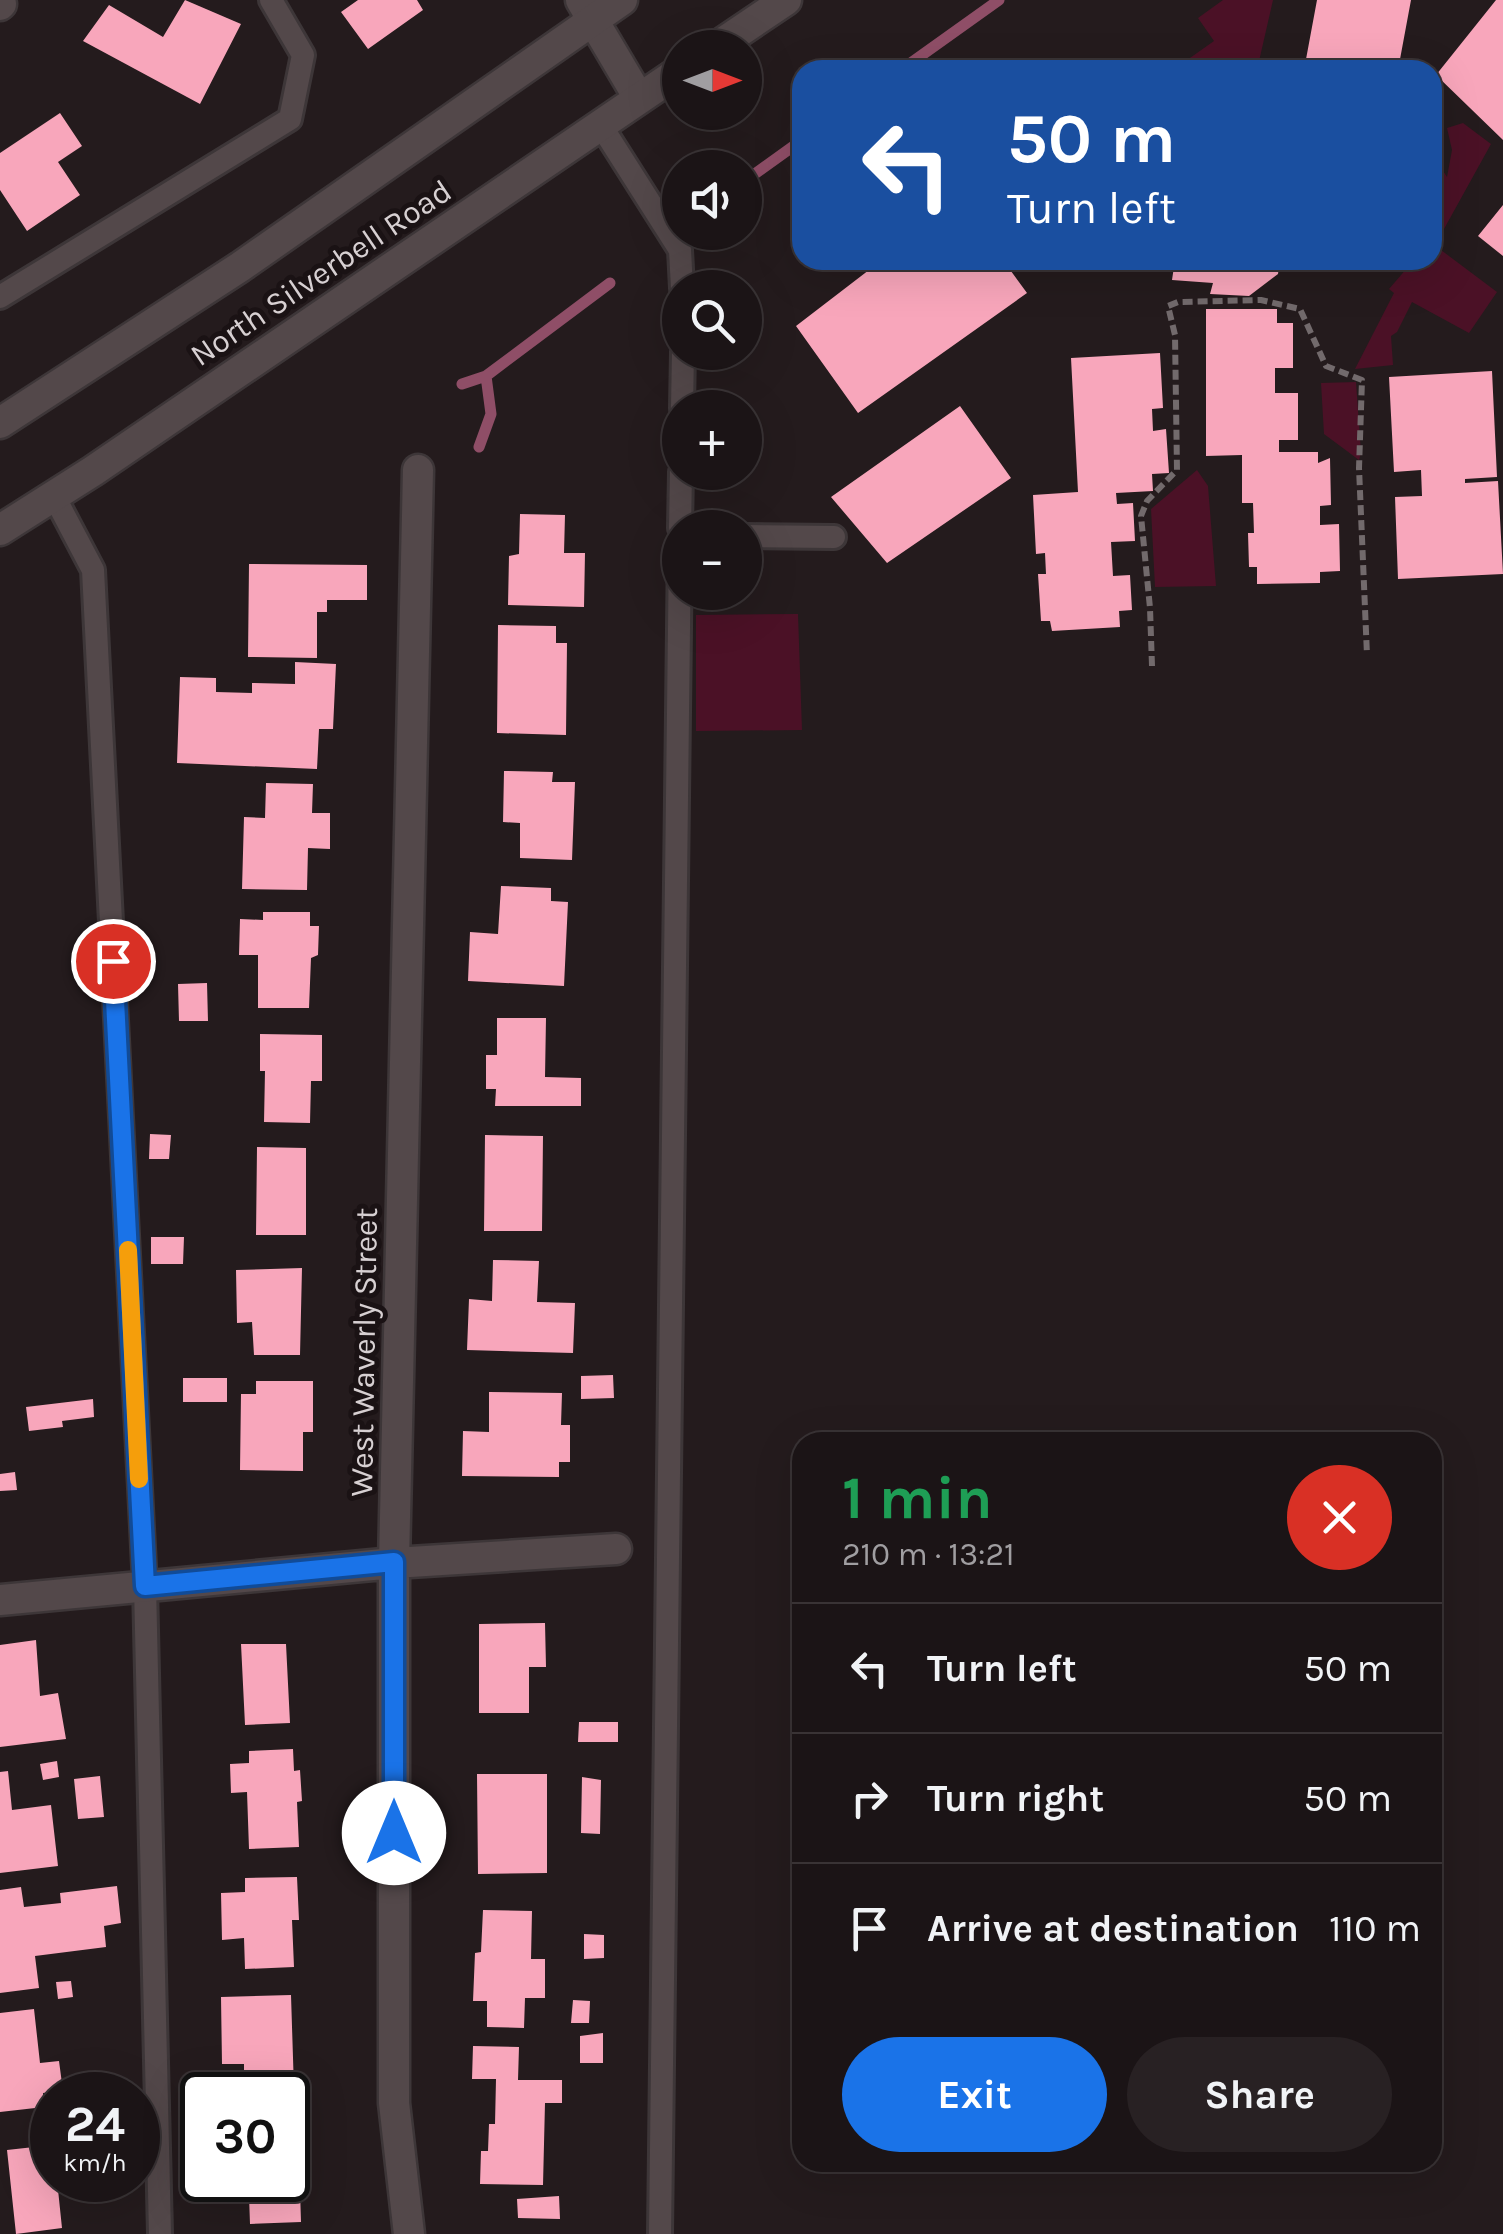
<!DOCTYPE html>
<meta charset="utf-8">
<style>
:root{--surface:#1b1416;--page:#282123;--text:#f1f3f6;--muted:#a09ea1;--line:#393335;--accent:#1a73e8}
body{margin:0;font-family:Karla,sans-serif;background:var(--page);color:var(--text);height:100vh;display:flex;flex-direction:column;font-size:38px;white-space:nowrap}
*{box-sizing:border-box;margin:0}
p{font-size:32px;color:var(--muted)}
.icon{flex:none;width:55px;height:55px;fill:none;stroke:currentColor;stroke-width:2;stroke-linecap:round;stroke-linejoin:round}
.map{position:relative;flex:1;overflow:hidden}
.details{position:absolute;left:792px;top:1432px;width:650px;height:740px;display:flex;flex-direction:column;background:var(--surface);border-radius:30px;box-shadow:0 10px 40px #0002,0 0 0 2px var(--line)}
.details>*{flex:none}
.hud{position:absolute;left:792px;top:60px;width:650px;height:210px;border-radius:30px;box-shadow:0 10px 40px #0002,0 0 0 2px var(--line);background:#1a4fa0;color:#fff;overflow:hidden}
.needle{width:65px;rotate:90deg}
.controls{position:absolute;left:662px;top:30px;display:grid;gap:20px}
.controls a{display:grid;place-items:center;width:100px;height:100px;border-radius:50%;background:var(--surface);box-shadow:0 10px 40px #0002,0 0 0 2px var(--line);font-size:50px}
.speed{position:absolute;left:30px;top:2072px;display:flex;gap:20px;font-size:50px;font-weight:700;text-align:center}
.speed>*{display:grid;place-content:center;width:130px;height:130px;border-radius:50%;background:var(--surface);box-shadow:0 10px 40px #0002,0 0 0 2px var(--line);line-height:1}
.speed small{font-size:25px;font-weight:400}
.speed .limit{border:5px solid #111;border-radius:15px;background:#fff;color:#111}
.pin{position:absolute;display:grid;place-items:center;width:85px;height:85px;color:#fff;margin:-42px;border:5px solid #fff;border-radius:50%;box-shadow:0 2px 10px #0007}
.me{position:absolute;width:110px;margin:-55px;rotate:0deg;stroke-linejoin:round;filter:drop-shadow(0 0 8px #0008)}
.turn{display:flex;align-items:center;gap:35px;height:210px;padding:0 50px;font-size:45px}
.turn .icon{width:130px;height:130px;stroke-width:2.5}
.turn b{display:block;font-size:70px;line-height:85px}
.round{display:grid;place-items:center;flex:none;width:105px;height:105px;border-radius:52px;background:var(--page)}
.head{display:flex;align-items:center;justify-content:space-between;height:170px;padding:0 50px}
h1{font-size:60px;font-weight:700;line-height:75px;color:#1e9e55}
.cta{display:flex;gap:20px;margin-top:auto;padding:20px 50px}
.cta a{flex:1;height:115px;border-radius:60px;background:var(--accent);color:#fff;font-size:40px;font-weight:700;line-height:115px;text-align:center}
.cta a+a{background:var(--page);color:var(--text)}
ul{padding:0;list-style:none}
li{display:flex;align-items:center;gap:30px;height:130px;padding:0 50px;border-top:2px solid var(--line)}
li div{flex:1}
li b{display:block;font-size:38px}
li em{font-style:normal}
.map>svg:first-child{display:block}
.green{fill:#4b1126}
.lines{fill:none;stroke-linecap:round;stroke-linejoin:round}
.stream{stroke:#8f4e67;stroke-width:11}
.building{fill:#f8a6bb}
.lane-casing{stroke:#3d3638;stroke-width:28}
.street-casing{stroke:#3d3638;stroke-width:35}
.secondary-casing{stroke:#3d3638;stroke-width:35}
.path{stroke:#726a6c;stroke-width:6;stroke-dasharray:10 5;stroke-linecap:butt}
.lane{stroke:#53484a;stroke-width:22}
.street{stroke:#53484a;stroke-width:30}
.secondary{stroke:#53484a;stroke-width:30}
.route-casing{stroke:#114b97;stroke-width:25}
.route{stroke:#1a73e8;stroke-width:18}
.slow{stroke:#f59e0b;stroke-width:18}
.labels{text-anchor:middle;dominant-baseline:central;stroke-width:10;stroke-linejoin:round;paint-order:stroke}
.street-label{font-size:32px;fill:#d7d0d2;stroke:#1a1214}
</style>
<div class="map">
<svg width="1503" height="2234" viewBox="0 0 1503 2234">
<rect width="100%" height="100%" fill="#241b1d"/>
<!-- green -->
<path class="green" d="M1223,0H1273L1257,70H1183L1180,65L1214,41L1198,18Z
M1463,123L1491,144L1444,229L1433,218V156L1447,177L1452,150L1447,128Z
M1433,244L1497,292L1469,333L1412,302L1397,332L1391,336L1393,365L1355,369L1394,293L1389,289L1414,260H1432Z
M1356,382L1361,453L1359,460L1324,434L1321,383Z
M1197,470L1208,486L1216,586L1155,587L1151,509Z
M798,614L802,730L696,731V615Z"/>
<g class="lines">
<!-- stream -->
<path class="stream" d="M901,70L999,0
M745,181L802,140
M462,384L486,376L610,283
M479,447L491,414L486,376"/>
</g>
<!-- building -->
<path class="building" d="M185,0L241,24L200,104L83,41L109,5L163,37Z
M358,0H417L423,10L368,49L341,12Z
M1317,0H1411L1398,70H1304Z
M1496,0H1503V140L1436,75Z
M60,113L82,146L58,162L80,195L27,231L0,190V153Z
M1503,205V256L1478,236Z
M882,260H1003L1027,293L858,413L796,326Z
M1175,260H1280L1278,274L1249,296L1210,294L1213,283L1172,280Z
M1206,309H1277V323H1293V368H1275V393H1298V440H1279V452H1318V463L1330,458L1331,505L1320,506V525L1339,524L1340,571L1320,572V583L1257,584V567H1249L1248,533H1254L1253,503H1242V455L1206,456Z
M1160,353L1163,408L1152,409L1153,431L1166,429L1169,473L1152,474L1153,491L1116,493L1117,504L1133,503L1135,541L1111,542L1113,576L1130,575L1132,610L1119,611L1120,627L1052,631L1050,621H1041L1038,574H1046L1045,553L1036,554L1033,495L1078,492L1071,358Z
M1492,371L1497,477L1465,479V483L1498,481L1503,574L1398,579L1395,497L1422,496L1421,470L1394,472L1389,377Z
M960,406L1011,478L887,563L831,497Z
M520,514L565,515L564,553H585L584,607L508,605L509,556L519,554Z
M249,564L367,565V600H327V612H317V658L248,657Z
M498,625L556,626V643H567L566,735L497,733Z
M295,662L336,664L333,729H319L317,769L177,763L180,677L216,678V692L252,693V683L295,684Z
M504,771L553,772L552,782H575L572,860L520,858V823L503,822Z
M266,783L313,784L312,813H330V849L308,848L307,890L242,889L244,817L265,818Z
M501,886L551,888V901L568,902L564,986L468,981L470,932L498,934Z
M263,912H310V926H319L318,955L311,958L309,1008H258V955H239L240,919L263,920Z
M207,983L208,1021H179L178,984Z
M497,1018H546L545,1077L581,1078V1106H495L496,1089H486V1055H497Z
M260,1034L322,1035V1081H311L310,1123L264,1122L265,1071H260Z
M150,1134L171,1135L169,1159H149Z
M485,1135L543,1136L542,1231H484Z
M257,1147L306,1148V1235H256Z
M151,1237H184L183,1264H151Z
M493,1260L539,1261L537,1302L575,1303L573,1353L467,1350L469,1299L492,1301Z
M302,1268L300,1355H254L252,1322L237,1323L236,1270Z
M613,1375L614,1398L581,1399V1376Z
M183,1378H227V1402H183Z
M256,1381H313V1432H303V1471L240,1470L241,1394H256Z
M489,1392L562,1393L561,1425H570V1462H559V1477L462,1476L463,1431L489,1432Z
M93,1399L94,1417L62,1421L63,1427L29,1431L26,1407Z
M15,1472L17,1490L0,1491V1474Z
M545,1623L546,1667H529V1713H479V1624Z
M36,1640L40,1696L58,1693L66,1739L0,1747V1645Z
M241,1644H286L290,1723L245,1725Z
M579,1722H618V1742H578Z
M293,1749L294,1771L300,1770L302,1801L297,1802L299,1847L249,1849L247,1792L231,1793L230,1764L249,1763V1751Z
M57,1761L59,1777L43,1780L40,1764Z
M8,1771L12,1810L51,1805L58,1866L0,1873V1772Z
M477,1774H547V1873L478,1874Z
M100,1776L104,1817L78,1819L74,1779Z
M582,1777L601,1780L600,1834L581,1833Z
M297,1877L299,1920H292L294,1967L245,1969L244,1938L222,1940L221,1893L245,1892V1878Z
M117,1886L121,1923L104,1926L106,1947L35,1956L39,1988L0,1993V1890L21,1887L24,1907L61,1903L60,1893Z
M483,1910L532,1911L531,1959H545V1998H525L524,2028L487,2027V2001H473L475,1953L481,1952Z
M584,1934L604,1935V1958L584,1959Z
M71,1981L73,1997L58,1999L56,1982Z
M291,1995L294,2089L244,2090V2064H222L221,1997Z
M573,2000L590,2001L589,2023H571Z
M34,2009L40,2063L59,2061L63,2091L43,2093L44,2107L0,2112V2013Z
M603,2033V2063H580V2036Z
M473,2046L519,2047L518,2080H562V2103H545L543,2185L480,2184L481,2151H488L489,2124H495L496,2079H472Z
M288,2123H302L304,2190H300L301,2222L250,2224L249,2196L236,2197L235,2180H288Z
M52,2145V2180H57L62,2228L16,2234L7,2150Z
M559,2196L560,2219L518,2218L517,2199Z"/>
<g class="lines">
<!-- lane casing -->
<g class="lane-casing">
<path id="lane" d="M600,124L680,250L682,288
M0,297L290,119L303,55L271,0
M682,408L683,352
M54,496L93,570L145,1586L160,2234
M680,528L681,472
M745,536L834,537
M660,2234L680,544"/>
</g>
<!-- street casing -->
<g class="street-casing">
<path id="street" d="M581,0L639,98
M0,5L1,4
M0,1600L394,1563L616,1549
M409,2234L394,2103V1563L418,470"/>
</g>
<!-- secondary casing -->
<g class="secondary-casing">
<path id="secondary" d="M715,48L786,0
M0,423L240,267L622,0
M0,530L93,471L680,71"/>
</g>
<!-- path -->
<path class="path" d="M1152,666L1150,608L1141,516L1147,501L1177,470L1175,335L1168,306L1178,302L1261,300L1300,309L1326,366L1362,380L1359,468L1367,655"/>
<!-- lane -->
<use href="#lane" class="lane"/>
<!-- street -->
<use href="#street" class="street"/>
<!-- secondary -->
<use href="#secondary" class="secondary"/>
</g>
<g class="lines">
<!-- route casing -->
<g class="route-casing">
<path id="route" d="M113,961L145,1586L394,1562V1833"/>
</g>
<!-- route -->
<use href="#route" class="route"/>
<!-- slow -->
<path class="slow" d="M128,1250L139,1479"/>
</g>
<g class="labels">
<!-- street labels -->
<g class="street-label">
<text transform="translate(321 273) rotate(-34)">North Silverbell Road</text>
<text transform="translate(364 1352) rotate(-89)">West Waverly Street</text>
</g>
</g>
</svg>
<div class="controls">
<a><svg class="needle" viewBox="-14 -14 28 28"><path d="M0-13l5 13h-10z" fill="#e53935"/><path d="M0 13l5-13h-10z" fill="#a09ea1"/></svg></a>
<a><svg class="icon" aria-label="sound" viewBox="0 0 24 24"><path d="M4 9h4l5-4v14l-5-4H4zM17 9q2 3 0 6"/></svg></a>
<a><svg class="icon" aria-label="search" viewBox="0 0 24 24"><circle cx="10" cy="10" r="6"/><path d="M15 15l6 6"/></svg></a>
<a>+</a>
<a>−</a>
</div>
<div class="speed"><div>24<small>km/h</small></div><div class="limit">30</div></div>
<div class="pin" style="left:113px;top:961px;background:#d93025"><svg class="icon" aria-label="arrive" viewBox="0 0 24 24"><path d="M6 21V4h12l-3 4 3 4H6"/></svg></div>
<svg class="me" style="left:394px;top:1833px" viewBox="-20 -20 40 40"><circle r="19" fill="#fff"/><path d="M0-13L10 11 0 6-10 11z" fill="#1a73e8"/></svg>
<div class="hud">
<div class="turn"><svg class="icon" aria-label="left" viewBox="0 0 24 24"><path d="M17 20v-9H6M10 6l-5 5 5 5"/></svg><div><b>50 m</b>Turn left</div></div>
</div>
<section class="details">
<div class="head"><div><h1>1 min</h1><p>210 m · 13:21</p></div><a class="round" style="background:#d93025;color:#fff"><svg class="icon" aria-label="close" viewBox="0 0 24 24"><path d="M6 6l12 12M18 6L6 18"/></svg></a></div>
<ul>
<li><svg class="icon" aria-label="left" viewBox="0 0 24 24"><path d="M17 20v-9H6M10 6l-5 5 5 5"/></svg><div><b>Turn left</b></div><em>50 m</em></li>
<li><svg class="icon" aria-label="right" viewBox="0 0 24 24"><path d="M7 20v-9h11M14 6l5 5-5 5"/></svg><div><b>Turn right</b></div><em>50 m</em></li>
<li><svg class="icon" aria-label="arrive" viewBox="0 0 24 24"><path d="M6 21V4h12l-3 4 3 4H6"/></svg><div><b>Arrive at destination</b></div><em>110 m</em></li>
</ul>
<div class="cta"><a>Exit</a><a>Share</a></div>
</section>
</div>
